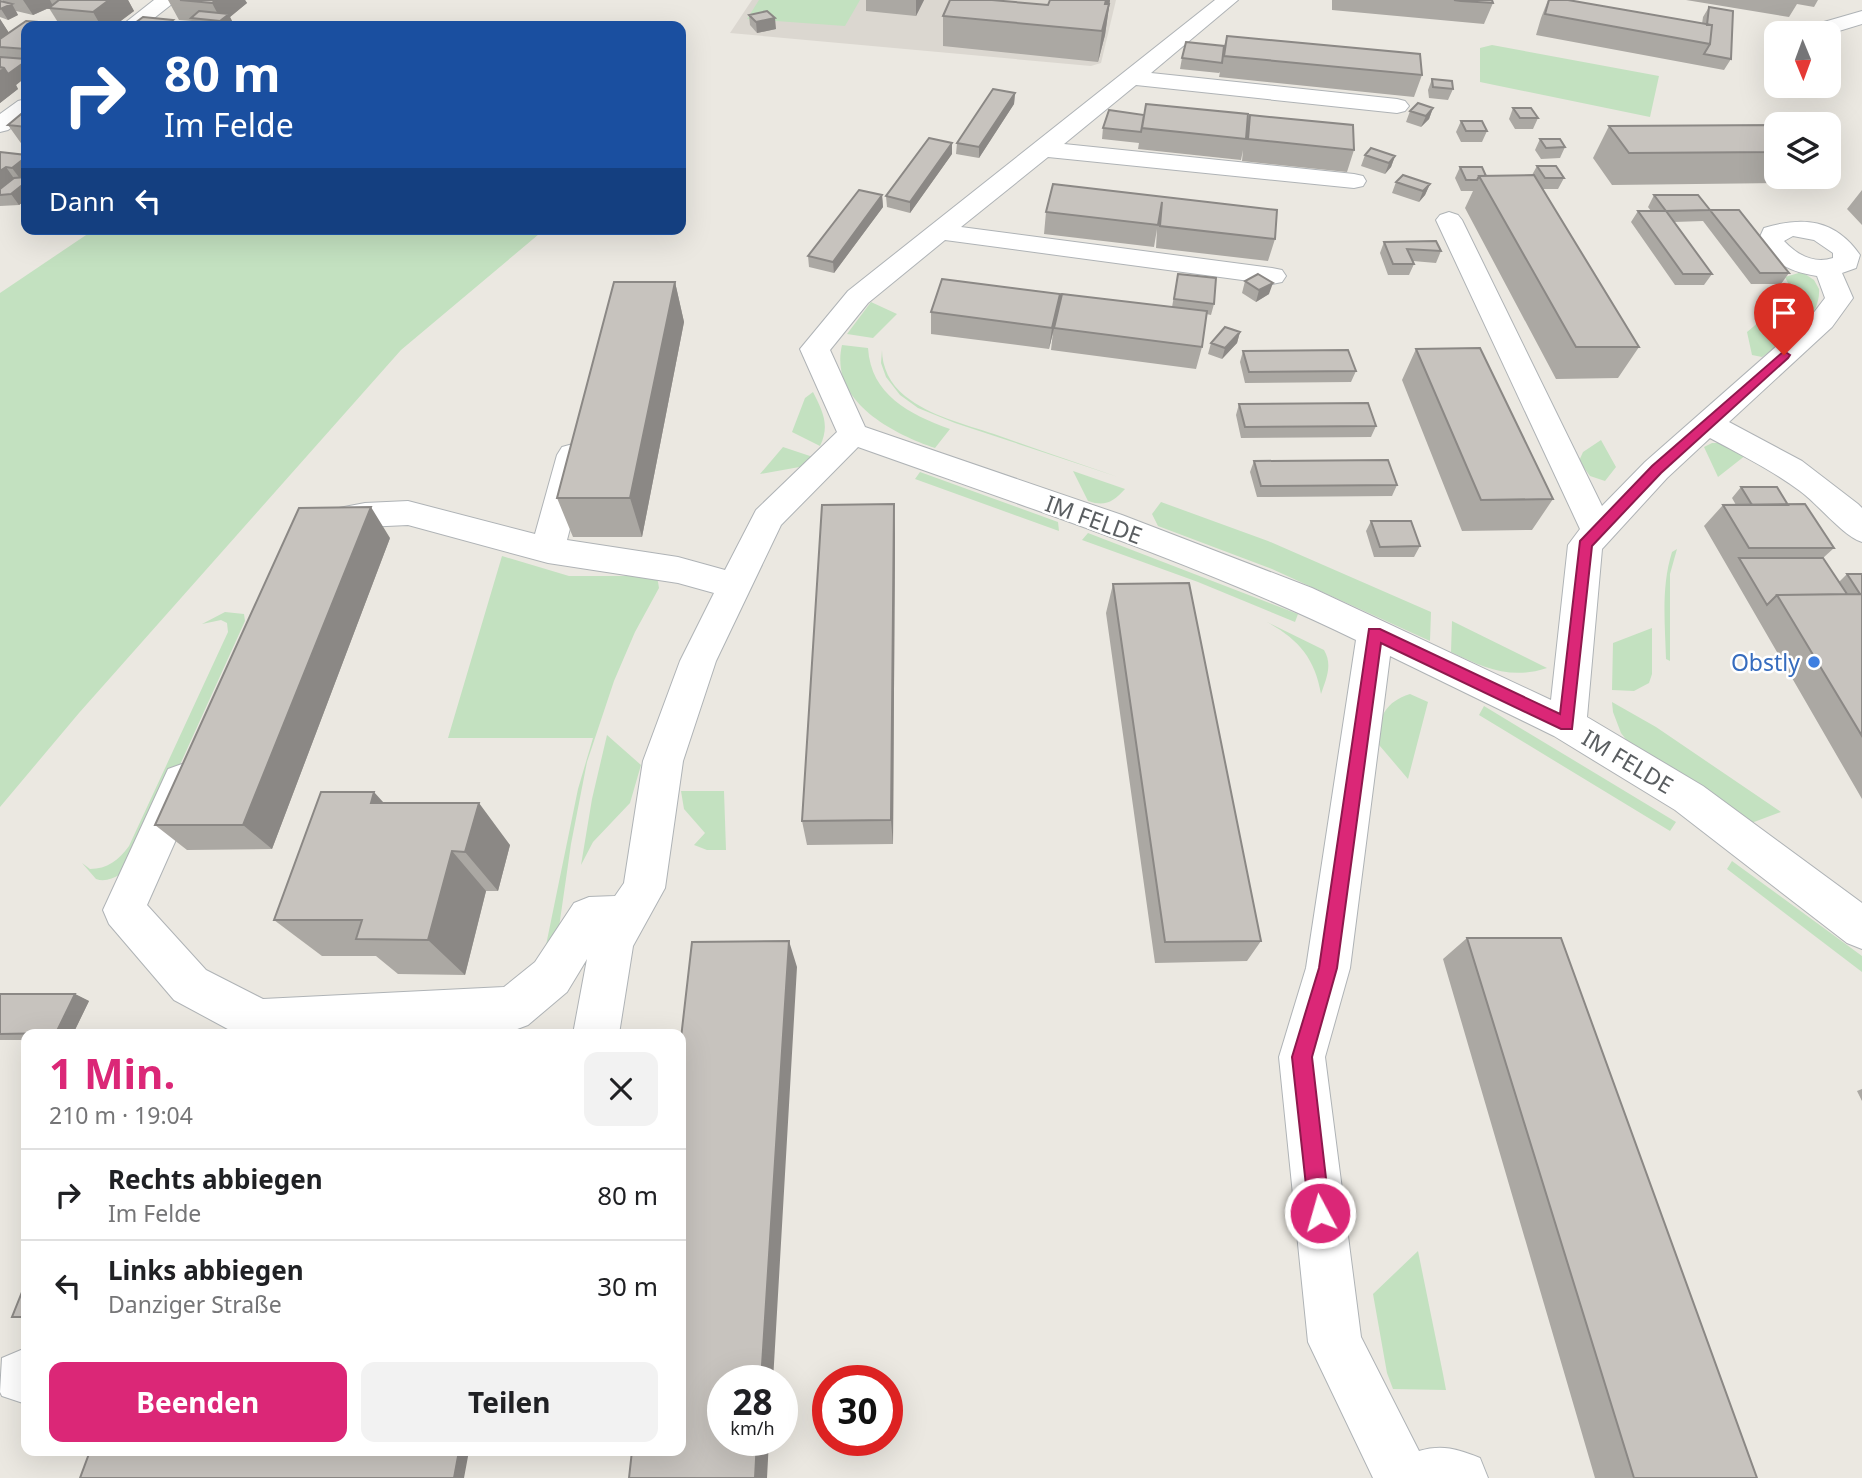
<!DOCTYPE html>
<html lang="de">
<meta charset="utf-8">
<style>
:root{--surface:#fff;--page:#f2f2f2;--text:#202124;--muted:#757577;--line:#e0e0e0;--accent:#db2777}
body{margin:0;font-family:"Noto Sans",sans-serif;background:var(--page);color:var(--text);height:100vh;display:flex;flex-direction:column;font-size:26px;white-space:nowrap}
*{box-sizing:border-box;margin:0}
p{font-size:23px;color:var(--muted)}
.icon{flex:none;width:38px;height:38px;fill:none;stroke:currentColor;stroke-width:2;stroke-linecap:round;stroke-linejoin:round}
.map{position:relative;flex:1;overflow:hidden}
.side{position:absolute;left:21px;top:1029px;width:665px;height:427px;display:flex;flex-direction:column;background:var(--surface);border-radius:14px;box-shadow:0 7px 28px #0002}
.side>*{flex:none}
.guide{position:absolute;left:21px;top:21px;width:665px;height:214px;border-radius:14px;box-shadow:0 7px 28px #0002;background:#1a4fa0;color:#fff;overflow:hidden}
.needle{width:46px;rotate:179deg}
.fabs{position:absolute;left:1764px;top:21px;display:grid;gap:14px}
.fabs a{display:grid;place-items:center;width:77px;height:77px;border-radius:14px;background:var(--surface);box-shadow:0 7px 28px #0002;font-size:35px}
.speed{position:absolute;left:707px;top:1365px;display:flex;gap:14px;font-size:35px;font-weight:700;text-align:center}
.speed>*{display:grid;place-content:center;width:91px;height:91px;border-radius:50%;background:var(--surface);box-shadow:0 7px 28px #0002;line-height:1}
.speed small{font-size:18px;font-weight:400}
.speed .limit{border:10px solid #d22;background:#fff;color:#111}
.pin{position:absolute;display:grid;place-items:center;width:60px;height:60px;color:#fff;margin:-72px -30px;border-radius:50% 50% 50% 0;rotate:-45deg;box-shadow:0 0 7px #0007}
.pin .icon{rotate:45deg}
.me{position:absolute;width:77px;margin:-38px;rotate:354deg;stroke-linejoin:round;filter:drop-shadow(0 0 5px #0008)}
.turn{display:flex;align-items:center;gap:24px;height:147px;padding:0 28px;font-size:32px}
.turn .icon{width:91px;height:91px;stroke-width:2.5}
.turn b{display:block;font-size:49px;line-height:60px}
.then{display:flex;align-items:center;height:66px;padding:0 28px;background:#0003;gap:14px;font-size:26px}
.round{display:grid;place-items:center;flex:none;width:74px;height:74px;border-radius:14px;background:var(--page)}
.summary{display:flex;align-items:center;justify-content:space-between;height:119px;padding:0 28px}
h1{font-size:42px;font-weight:700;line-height:52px;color:var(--accent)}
.action{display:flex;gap:14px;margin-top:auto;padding:14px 28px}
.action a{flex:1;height:80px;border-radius:14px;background:var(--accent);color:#fff;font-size:28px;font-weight:700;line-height:80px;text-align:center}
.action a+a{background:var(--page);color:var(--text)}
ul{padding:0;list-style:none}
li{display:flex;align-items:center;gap:21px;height:91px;padding:0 28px;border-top:2px solid var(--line)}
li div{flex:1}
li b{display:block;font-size:26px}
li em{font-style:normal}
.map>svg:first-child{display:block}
.education{fill:#dbd7d0}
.green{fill:#c3e1c0}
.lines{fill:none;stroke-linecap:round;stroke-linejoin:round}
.minor-casing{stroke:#afb3b6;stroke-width:2}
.minor{fill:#fff;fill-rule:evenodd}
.wall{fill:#aba8a3}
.shaded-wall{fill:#8b8885}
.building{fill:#c7c3be;stroke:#8b8885;stroke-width:2}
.route{fill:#db2777;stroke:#8e194d;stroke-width:2}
.shop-dot{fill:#3f7fe0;stroke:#fff;stroke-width:2.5}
.labels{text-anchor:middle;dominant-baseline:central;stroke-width:5;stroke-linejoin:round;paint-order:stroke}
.street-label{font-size:23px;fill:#5a5e61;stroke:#fff}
.shop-label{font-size:23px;fill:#366cbe;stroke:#fff;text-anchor:end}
</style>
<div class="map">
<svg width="1862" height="1478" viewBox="0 0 1862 1478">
<rect width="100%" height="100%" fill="#ebe8e1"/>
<!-- education -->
<path class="education" d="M752,0H1116L1101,63L1091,66L730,33Z"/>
<!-- green -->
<path class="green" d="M759,0H860L845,26L747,19Z
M1492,45L1659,76L1650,117L1480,82V48Z
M95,229H545L401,350L79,713L0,807V293Z
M1802,272L1814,280L1819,289C1821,321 1785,341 1762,357L1752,355L1747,332L1789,297L1791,289L1785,277Z
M871,302L897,314L873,338L847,334Z
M842,345L868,348C871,395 909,414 950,429L935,448C892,433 829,401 842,345Z
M882,350C882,367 890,384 905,396C930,416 964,424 994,434C1036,449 1077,463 1118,477L955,423L918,408L900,395L886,377L881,363Z
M813,392C823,412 830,425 820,446L792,432L805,398Z
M1601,440L1616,467L1605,481L1590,476L1579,461L1583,452Z
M1712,443H1722L1746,455L1718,477L1704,447Z
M783,447L813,457L805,466L760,474Z
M1073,471L1125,489C1113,502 1105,507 1088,501Z
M920,472L1058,522L1059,531L915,479Z
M1161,502L1268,541L1431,612L1430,641L1272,569L1158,526L1152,514Z
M1088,533L1298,614L1295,622L1198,582L1082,540Z
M1677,549L1670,574V661L1666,659C1665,623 1661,587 1672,552Z
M502,556L569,576H657L659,588L635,632L614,681L587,762L571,844L555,955H544L578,789L593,738H448Z
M225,612L244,614L245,621L136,862C124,872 110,884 96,879L82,863L90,869C107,869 119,860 129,846L228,632L227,623L221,620L202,624Z
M1452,621L1547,668C1511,680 1484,668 1451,652Z
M1267,622L1324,650C1333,665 1326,679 1321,694C1315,658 1298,639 1267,622Z
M1652,628V674L1649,683L1634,691L1612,690L1613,643Z
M1410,694L1428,702L1408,779L1374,739C1381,716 1385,702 1410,694Z
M1612,702L1656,727L1781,812L1746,825L1637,754L1621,733L1613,712Z
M1484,706L1676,822L1670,831L1479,715Z
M607,735L641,765L630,803L593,842L581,865L592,799Z
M681,791H724L726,850H707L694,845L705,833L684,809Z
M1732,861L1862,956V972L1727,869Z
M1418,1251L1443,1374L1446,1390L1393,1389L1387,1373L1373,1294Z"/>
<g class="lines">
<!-- minor casing -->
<g class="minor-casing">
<path id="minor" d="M154,0H177L144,26H121Z
M1215,0H1238L1151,73L1397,99L1405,101L1409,106L1405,111L1397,113L1136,85L1064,144L1354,174L1363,176L1366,181L1363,186L1354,188L1048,157L961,227L1272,268L1282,270L1286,276L1282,282L1272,284L945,240L868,303L830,350L865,427L1122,515L1312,588L1551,700L1568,545L1580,529L1436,220L1440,215L1449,212L1458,215L1462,220L1602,506L1645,462L1812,315L1825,298L1817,276C1790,272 1773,263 1758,241L1764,228C1803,216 1835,219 1860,255L1856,268L1842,273L1853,298L1832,327L1729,422L1802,461L1858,504L1862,508V542C1843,536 1819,505 1800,491C1772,470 1741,455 1710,438L1667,478L1602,549L1587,717L1703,786L1862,903V949L1847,943L1675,810L1554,736L1390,656L1350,968L1325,1057L1361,1337L1419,1451C1442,1444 1458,1449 1480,1458L1488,1478H1373L1308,1342L1279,1057L1306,968L1356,640C1196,562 1026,507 858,447L781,525L716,661L683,761L665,888L633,946L619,1034H573L587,959L567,992L528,1025L512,1031L453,1034H237L174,1000L109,924L103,910L168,769L182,764L196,769L202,781L147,905L206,970L263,999L504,987L535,962L574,903L589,897L615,896L624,883L643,761L680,661L714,593L678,583L548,563L408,525L365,527L325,534L313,531L308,522L313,513L365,503L408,501L535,534L557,455L562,447L573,444L584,447L589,455L567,540L678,557L725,570L756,510L837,432L800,349L848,291ZM1793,236L1814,240L1833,253V258C1814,264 1797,255 1784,241Z
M1862,11V24L1829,34L1807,31L1810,26Z
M26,99V117L8,130L0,132V114L18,101Z
M21,1350H26V1404L2,1396L0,1392L2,1358Z"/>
</g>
<!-- minor -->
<use href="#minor" class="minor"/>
</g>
<!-- wall -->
<path class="wall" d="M2,0H128L134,11L114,26H26V77L16,85L18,89L0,103V19L9,33L26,21L59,24L49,8L33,15L16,11L18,15L8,20L0,17V1L4,2Z
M168,0H245L247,3L230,17L234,25L232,26H195L192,21L179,20Z
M866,0H924L916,16L866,11Z
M1050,0H1110L1105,35L1098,62L943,46V16L1048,5Z
M1332,0H1492L1493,3L1484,24L1332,10Z
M1548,0L1702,24L1703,17L1709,7L1731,59L1724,70L1536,35L1541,18Z
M1686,0H1818L1814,7L1797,4L1789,17Z
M749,15L776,29L757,33L750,25Z
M1227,36L1422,75L1414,97L1219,77L1220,72L1219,73L1180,69L1182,58L1224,46Z
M1432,79L1453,89L1448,100L1429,98L1428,90Z
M1015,93L1014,104L979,158L956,154L957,143Z
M1433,108L1429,119L1421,127L1406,122L1410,111Z
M1513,108L1538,118L1533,129H1515L1509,119Z
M26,110V147L23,146L8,125Z
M1144,115L1247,125L1250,115L1354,150L1347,172L1242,161L1243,150L1241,160L1138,149L1139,143L1102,139L1103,128Z
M1461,121L1487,131L1482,142H1461L1456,132Z
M1776,125V177H1790L1786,183L1612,185L1593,158L1609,126Z
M1540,139L1565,147L1560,158L1541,159L1535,150Z
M0,152L26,155V200L19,205L0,206Z
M952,154L910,213L887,207L886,196Z
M1365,155L1395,156L1391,167L1385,174L1361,166Z
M1537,166L1564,178L1558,189H1542L1639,347L1618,378L1556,379L1465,208L1473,191H1461L1455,178L1460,167L1486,176L1532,175Z
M1396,182L1430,184L1425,195L1419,202L1392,193Z
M1053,184L1275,239L1268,261L1156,248L1157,229L1154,247L1044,234L1046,212Z
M1862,190V225L1847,209Z
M882,195L883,207L834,273L809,267L808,256Z
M1654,195L1710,210L1703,221L1674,222L1712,274L1704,285H1675L1631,222L1638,211H1651L1648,207Z
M1710,210L1789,273L1781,284H1751L1703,221Z
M1384,242L1441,251L1436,263L1413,261L1414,264L1409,275H1388L1380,253Z
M1178,274L1214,304L1211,315L1206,314L1202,347L1196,369L1051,350L1053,332L1049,349L931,334V312L1058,310L1172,307Z
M1245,281L1269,294L1256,302L1242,293Z
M675,282L684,322L642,537H573L557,498Z
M1240,332L1237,343L1222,359L1208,354L1211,343Z
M1416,349L1553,499L1532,530L1462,531L1402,380Z
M1243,351L1356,371L1351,382L1245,383L1240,362Z
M1239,404L1376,426L1371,437L1241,438L1236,415Z
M1254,461L1397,485L1392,496L1257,497L1250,472Z
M1741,487L1788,505L1834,548L1823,558L1839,582L1847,574H1862V799L1704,526L1723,505H1736L1732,498Z
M894,504L895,535L893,844L807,845L802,821Z
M1371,521L1420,546L1414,557H1374L1366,531Z
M390,538L272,849L187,850L155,825Z
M1113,584L1261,941L1247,961L1155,963L1106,613Z
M384,803L510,845L498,891H486L465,975L398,974L376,956H322L274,920Z
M1467,938L1757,1478H1595L1443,959Z
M0,994H75L89,1001L73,1034H26V1040H0Z
M1862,1089V1101L1857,1091Z"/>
<!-- shaded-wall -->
<path class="shaded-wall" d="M23,0H50L53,6L33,15Z
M109,0H128L134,11L114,26H101L93,12Z
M216,0H245L247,3L230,17L234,25L232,26H222L220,21L221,20L212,3Z
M916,0H924L916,16Z
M1106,0H1110L1105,35L1098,62Z
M12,4L18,15L8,20L1,9Z
M775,18L776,29L757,33L756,22Z
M0,19L9,33L0,39Z
M173,20L176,26H165Z
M26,61V77L16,85L18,89L0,103V70L4,68Z
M1015,93L1014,104L979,158V147Z
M1433,108L1429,119L1421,127L1426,116Z
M952,143V154L910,213V202Z
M1395,156L1391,167L1385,174L1389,163Z
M26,157V200L19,205L11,194L0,195V171L6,167L20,187L24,184L12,168Z
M1430,184L1425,195L1419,202L1423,191Z
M882,195L883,207L834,273L833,262Z
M675,282L684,322L642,537L630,498Z
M1273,283L1269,294L1256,302L1259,290Z
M1060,294L1057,316L1049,349L1052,328Z
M1240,332L1237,343L1222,359L1225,348Z
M894,504L895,535L893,844L891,820Z
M371,507L390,538L272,849L243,825Z
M374,792L412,834L371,803Z
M479,803L510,845L498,891L465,852Z
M452,851L486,891L465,975L428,940Z
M789,941L797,967L773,1381H761Z
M75,994L89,1001L73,1034L56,1033Z
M757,1440H769L767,1478H755Z
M459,1451H469L464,1478H454Z"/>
<!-- building -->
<path class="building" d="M59,0H109L93,12L49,8Z
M180,0H216L212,3Z
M950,0H992L1048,5L1050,0H1106L1105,4H1109L1102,31L943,16Z
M1454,0H1492L1493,3L1461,1Z
M1549,0H1568L1712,25L1710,44L1545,14Z
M0,1L12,4L0,9Z
M1709,7L1733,11L1731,59L1704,54L1710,44L1712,25H1707Z
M199,11L229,14L220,21L191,18Z
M767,11L775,18L756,22L749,15Z
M143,17L173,20L165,26H131Z
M26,21L65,24L62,26H26V49L0,47V39Z
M1227,36L1420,54L1422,75L1224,56Z
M1186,42L1224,46L1222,63L1182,58Z
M0,57L26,59V61L8,74L4,68L0,67Z
M1432,79L1452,81L1453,89L1433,87Z
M993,89L1015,93L979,147L957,143Z
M1418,103L1433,108L1426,116L1410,111Z
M1146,104L1248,114L1246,139L1142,128Z
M1513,108H1531L1538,118H1520Z
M26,110V127L8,125Z
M1109,110L1144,115L1141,132L1103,128Z
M1250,115L1353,125L1354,150L1248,139Z
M1461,121H1482L1487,131H1466Z
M1776,125V152L1629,153L1609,126Z
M929,138L952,143L910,202L886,196Z
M1540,139H1560L1565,147L1546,148Z
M1371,148L1395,156L1389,163L1365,155Z
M0,152L26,155V157L12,168L6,167L0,171Z
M1537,166H1556L1564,178H1545Z
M1460,167H1482L1486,176H1479L1477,180H1466Z
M1403,175L1430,184L1423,191L1396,182Z
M1534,175L1639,347H1576L1479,176Z
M26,177V182L11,194L0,195V189L14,178Z
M1053,184L1277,210L1275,239L1160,226L1162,202L1158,225L1046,212Z
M859,190L882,195L833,262L808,256Z
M1654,195H1698L1710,210L1666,211Z
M1710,210H1739L1789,273H1760Z
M1638,211H1666L1712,274H1683Z
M1436,241L1441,251L1407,249L1414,264H1393L1384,242Z
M1178,274L1216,278L1214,304L1174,299Z
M1258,274L1273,283L1259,290L1245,281Z
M942,279L1060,294L1052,328L931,312Z
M614,282H675L630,498H557Z
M1062,294L1207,311L1202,347L1054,328Z
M1225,327L1240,332L1225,348L1211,343Z
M1480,348L1553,499L1481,500L1416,349Z
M1348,350L1356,371L1249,372L1243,351Z
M1368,403L1376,426L1245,427L1239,404Z
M1388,460L1397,485L1261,486L1254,461Z
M1741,487H1777L1788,505H1752Z
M894,504L891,820L802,821L822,505Z
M1805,504L1834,548H1749L1723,505Z
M371,507L243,825H155L299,508Z
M1371,521H1411L1420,546L1380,547Z
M1739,558H1823L1847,594L1777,595L1767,605Z
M1847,574H1862V594H1860Z
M1189,583L1261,941L1165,942L1113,584Z
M1862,594V736L1777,595Z
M321,792H374L371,803H479L465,852L452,851L428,940L356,939L362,920H274Z
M1467,938H1561L1757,1478H1634Z
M789,941L761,1381H723V1440H757L755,1478H629L632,1451H681V1038L692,942Z
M0,994H75L56,1033L0,1034Z
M26,1282V1317H12Z
M90,1451H459L454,1478H80Z"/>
<!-- route -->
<path class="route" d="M1784,351L1790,355L1788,358L1661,473L1592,546L1572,729H1561L1381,643L1337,968L1312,1057L1330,1213L1327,1220L1320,1223L1312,1220L1309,1213L1292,1057L1319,968L1369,629H1380L1560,714L1580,541L1652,466Z"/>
<!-- markers -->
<circle class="shop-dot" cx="1814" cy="662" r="7"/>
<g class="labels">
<!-- street labels -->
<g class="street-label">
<text transform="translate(1094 519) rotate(20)">IM FELDE</text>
<text transform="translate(1628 761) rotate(31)">IM FELDE</text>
</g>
<!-- shop labels -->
<g class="shop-label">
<text x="1800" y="662">Obstly</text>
</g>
</g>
</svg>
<div class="fabs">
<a><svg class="needle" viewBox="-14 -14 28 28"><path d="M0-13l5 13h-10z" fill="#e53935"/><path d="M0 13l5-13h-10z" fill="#757577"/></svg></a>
<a><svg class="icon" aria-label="layers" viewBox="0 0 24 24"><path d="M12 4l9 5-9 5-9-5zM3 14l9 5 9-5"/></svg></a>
</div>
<div class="speed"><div>28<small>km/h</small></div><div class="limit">30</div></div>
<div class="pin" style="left:1784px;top:355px;background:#d93025"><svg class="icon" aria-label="arrive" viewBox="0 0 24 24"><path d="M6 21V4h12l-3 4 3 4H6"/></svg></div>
<svg class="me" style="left:1320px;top:1213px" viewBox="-20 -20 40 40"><circle r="17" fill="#db2777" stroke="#fff" stroke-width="3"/><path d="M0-11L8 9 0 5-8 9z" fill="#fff"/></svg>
<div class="guide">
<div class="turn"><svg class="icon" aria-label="right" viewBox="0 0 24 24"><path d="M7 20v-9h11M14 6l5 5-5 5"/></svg><div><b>80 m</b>Im Felde</div></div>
<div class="then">Dann<svg class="icon" aria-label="left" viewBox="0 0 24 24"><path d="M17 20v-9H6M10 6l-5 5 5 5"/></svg></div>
</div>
<section class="side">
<div class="summary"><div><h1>1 Min.</h1><p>210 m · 19:04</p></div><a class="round"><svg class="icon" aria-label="close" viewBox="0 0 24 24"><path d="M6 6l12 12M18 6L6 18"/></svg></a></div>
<ul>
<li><svg class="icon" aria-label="right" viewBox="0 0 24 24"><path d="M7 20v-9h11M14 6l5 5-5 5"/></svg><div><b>Rechts abbiegen</b><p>Im Felde</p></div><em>80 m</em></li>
<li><svg class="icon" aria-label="left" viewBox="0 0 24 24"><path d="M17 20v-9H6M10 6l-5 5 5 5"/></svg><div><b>Links abbiegen</b><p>Danziger Straße</p></div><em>30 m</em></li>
</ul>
<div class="action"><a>Beenden</a><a>Teilen</a></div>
</section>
</div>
